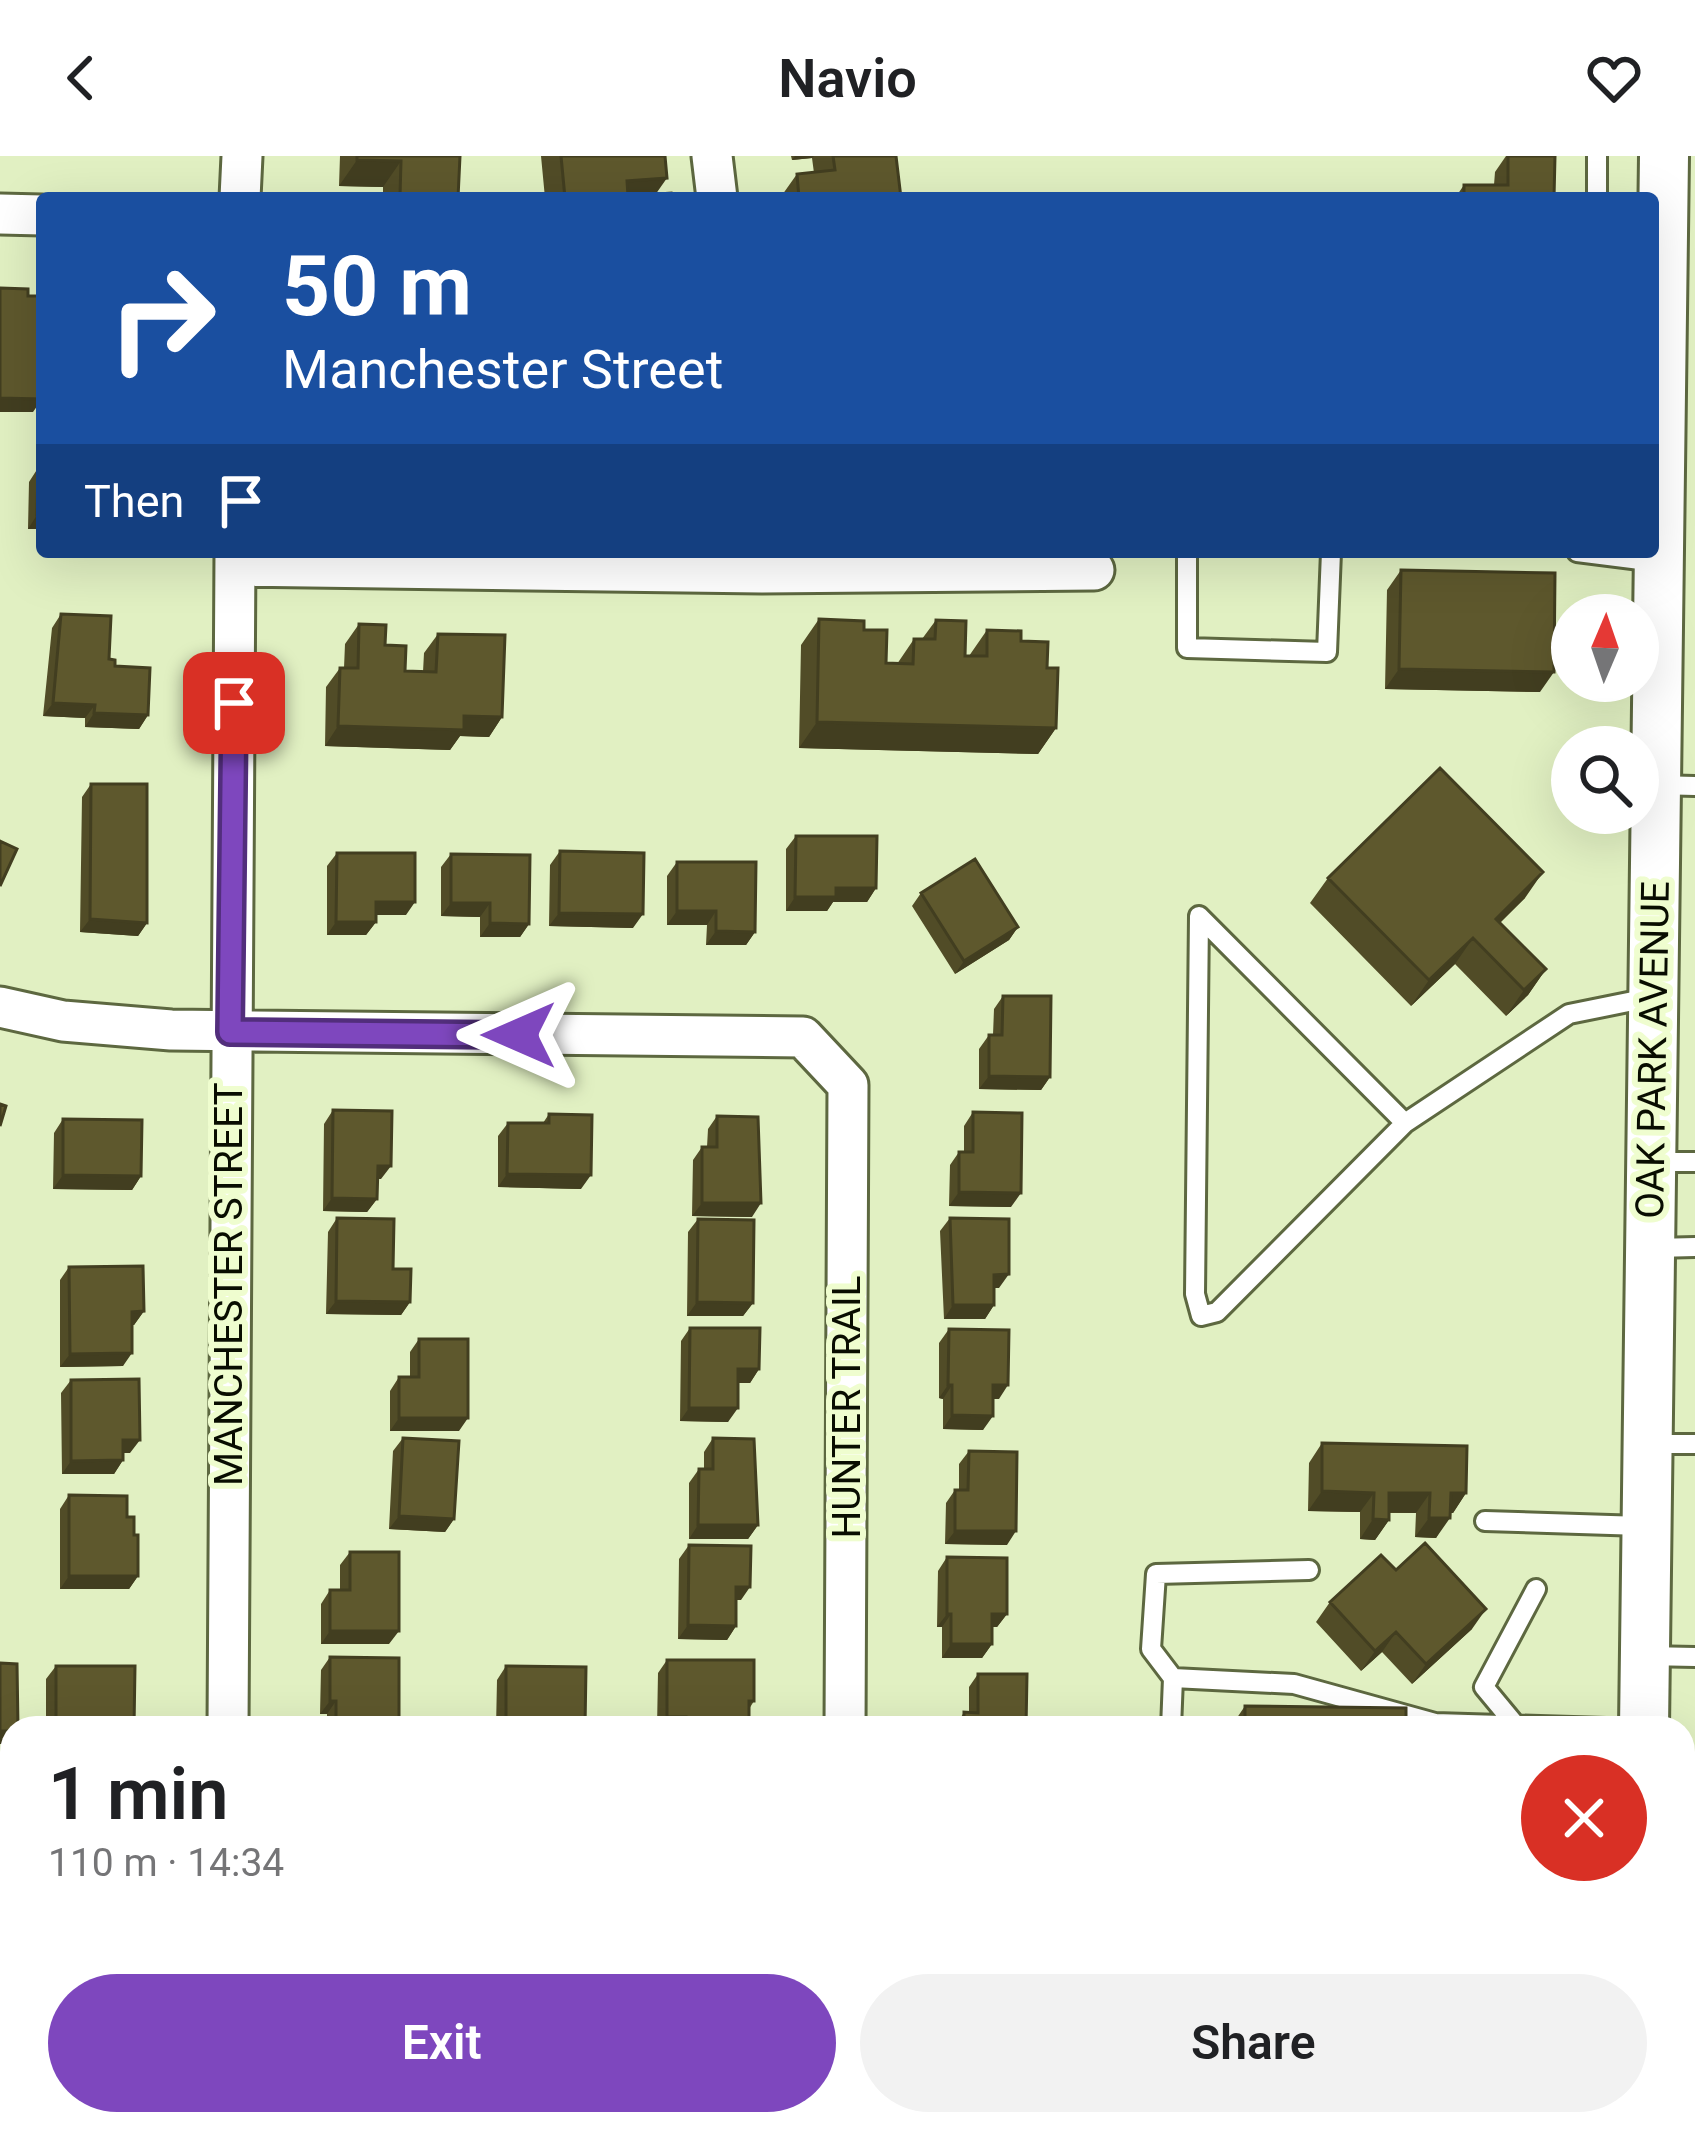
<!DOCTYPE html>
<meta charset="utf-8">
<style>
:root{--surface:#fff;--page:#f2f2f2;--text:#202124;--muted:#757577;--accent:#7e47be}
body{margin:0;font-family:Roboto,sans-serif;background:var(--page);color:var(--text);height:100vh;display:flex;flex-direction:column;font-size:45px;white-space:nowrap}
*{box-sizing:border-box;margin:0}
p{font-size:39px;color:var(--muted)}
.icon{flex:none;width:66px;height:66px;fill:none;stroke:currentColor;stroke-width:2;stroke-linecap:round;stroke-linejoin:round}
.map{position:relative;flex:1;overflow:hidden}
.sheet{position:absolute;left:0px;top:1560px;width:1695px;height:420px;display:flex;flex-direction:column;background:var(--surface);border-radius:36px 36px 0 0;box-shadow:0 12px 48px #0002}
.sheet>*{flex:none}
.banner{position:absolute;left:36px;top:36px;width:1623px;height:366px;border-radius:12px;box-shadow:0 12px 48px #0002;background:#1a4fa0;color:#fff;overflow:hidden}
.needle{width:78px;rotate:2deg}
.tools{position:absolute;left:1551px;top:438px;display:grid;gap:24px}
.tools a{display:grid;place-items:center;width:108px;height:108px;border-radius:50%;background:var(--surface);box-shadow:0 12px 48px #0002;font-size:60px}
.pin{position:absolute;display:grid;place-items:center;width:102px;height:102px;color:#fff;margin:-51px;border-radius:24px;box-shadow:0 6px 18px #0006}
.me{position:absolute;width:132px;margin:-66px;rotate:270deg;stroke-linejoin:round;filter:drop-shadow(0 0 9px #0008)}
.turn{display:flex;align-items:center;gap:42px;height:252px;padding:0 48px;font-size:54px}
.turn .icon{width:156px;height:156px;stroke-width:2.5}
.turn b{display:block;font-size:84px;line-height:102px}
.then{display:flex;align-items:center;height:114px;padding:0 48px;background:#0003;gap:24px;font-size:45px}
.round{display:grid;place-items:center;flex:none;width:126px;height:126px;border-radius:63px;background:var(--page)}
.overview{display:flex;align-items:center;justify-content:space-between;height:204px;padding:0 48px}
h1{font-size:72px;font-weight:600;line-height:90px}
.primary-button{display:flex;gap:24px;margin-top:auto;padding:24px 48px}
.primary-button a{flex:1;height:138px;border-radius:72px;background:var(--accent);color:#fff;font-size:48px;font-weight:600;line-height:138px;text-align:center}
.primary-button a+a{background:var(--page);color:var(--text)}
header{display:flex;justify-content:space-between;align-items:center;height:156px;padding:0 48px;background:var(--surface);font-size:54px;font-weight:600}
.map>svg:first-child{display:block}
.lines{fill:none;stroke-linecap:round;stroke-linejoin:round}
.service-casing{stroke:#5d6840;stroke-width:24}
.minor-casing{stroke:#5d6840;stroke-width:45}
.tertiary-casing{stroke:#5d6840;stroke-width:54}
.service{stroke:#fff;stroke-width:18}
.minor{stroke:#fff;stroke-width:39}
.tertiary{stroke:#fff;stroke-width:48}
.wall{fill:#514c27}
.shaded-wall{fill:#423e20}
.building{fill:#5e582d;stroke:#423e20;stroke-width:3}
.route-casing{stroke:#522e7c;stroke-width:30}
.route{stroke:#7e47be;stroke-width:21}
.labels{text-anchor:middle;dominant-baseline:central;stroke-width:12;stroke-linejoin:round;paint-order:stroke}
.street-label{font-size:39px;fill:#090d01;stroke:#effdcf}
</style>
<header><svg class="icon" aria-label="back" viewBox="0 0 24 24"><path d="M15 5l-7 7 7 7"/></svg>Navio<svg class="icon" aria-label="heart" viewBox="0 0 24 24"><path d="M12 20l-8-8c-3-5 5-10 8-4 3-6 11-1 8 4z"/></svg></header>
<div class="map">
<svg width="1695" height="1980" viewBox="0 0 1695 1980">
<rect width="100%" height="100%" fill="#e1f0c2"/>
<g class="lines">
<!-- service casing -->
<g class="service-casing">
<path id="service" d="M1597,42V0
M1187,396V492L1327,496L1331,396
M1577,396L1656,406
M1656,629L1695,630
M1199,760L1195,1138L1201,1160L1217,1156L1405,967L1569,858L1653,841
M1199,760L1405,967
M1652,1006H1695
M1655,1092L1695,1091
M1652,1288H1695
M1485,1365L1642,1370
M1646,1500L1695,1501
M1173,1522L1151,1493L1156,1418L1309,1414
M1171,1572L1173,1522L1294,1528L1435,1567
M1435,1572V1567L1606,1572
M1513,1572V1566L1484,1531L1536,1433
M1683,1619L1695,1618
M1683,1782L1695,1783
M1478,1980V1968"/>
</g>
<!-- minor casing -->
<g class="minor-casing">
<path id="minor" d="M712,0L717,42
M240,42L242,0
M0,58L42,59
M235,410L762,417L1094,414
M0,851L63,865L171,874L803,881L848,929L845,1572
M228,1572L235,396
M0,1685H12
M224,1980V1968"/>
</g>
<!-- tertiary casing -->
<g class="tertiary-casing">
<path id="tertiary" d="M1644,1572L1664,0
M1639,1980V1968"/>
</g>
<!-- service -->
<use href="#service" class="service"/>
<!-- minor -->
<use href="#minor" class="minor"/>
<!-- tertiary -->
<use href="#tertiary" class="tertiary"/>
</g>
<!-- wall -->
<path class="wall" d="M340,0H460L458,42H374L376,39L383,40V31L339,30Z
M541,0H665L655,38L671,42H545Z
M791,0H896L901,42H780L797,18L814,17L812,2L792,4Z
M1506,0H1555L1554,42H1455L1464,29H1494L1495,16Z
M38,312L42,373H28L29,326Z
M1401,414L1540,536L1385,533L1387,434Z
M61,458L109,503L148,559L139,573L85,571V562L43,560L52,472Z
M819,463L864,474L886,507L897,508L914,483H922L936,464L965,500H969L987,474L1021,485L1047,512L1056,572L1038,598L799,592L801,489Z
M359,468L385,489L405,515L423,516L424,497L438,478L502,561L489,581L460,580L450,594L325,590L326,531L340,512H344L345,488Z
M91,628L147,767L138,780L80,776L82,641Z
M796,680L876,732L867,746H833L827,755H786V693Z
M560,695L633,772L549,770L550,709Z
M337,697L406,759H376V766L366,779H327V710Z
M451,698L529,768L520,781H480V761L441,760V711Z
M677,706L755,776L746,789H706L707,769H667V720Z
M1328,722L1525,742L1500,767L1546,813L1528,839L1506,860L1455,808L1411,850L1310,747Z
M921,737L1018,771L1009,784L955,818L912,750Z
M1003,840L1050,921L1041,934L979,933V893L989,879H993L994,853Z
M333,954L381,1023H377V1043L367,1056L323,1055L324,968Z
M973,956L1011,1051L949,1050L950,1009L959,996H964V970Z
M549,958L581,1033L498,1031V980L508,967H543Z
M717,960L752,1061L692,1060L693,1004L702,991H707L708,973Z
M63,963L141,1020L132,1034L53,1033L54,977Z
M337,1062L393,1113L410,1146L401,1159L326,1158L328,1076Z
M950,1062L999,1132H994V1149L985,1163H944L940,1075Z
M698,1063L753,1147L743,1160H687L688,1076Z
M69,1111L144,1155L134,1169H132L123,1210L60,1211V1124Z
M690,1172L759,1213L750,1227H738L728,1266L680,1265L681,1185Z
M949,1173L999,1243H993L983,1274L943,1273V1243L939,1242V1187Z
M419,1183L459,1275H390V1235L399,1221H410V1196Z
M71,1224L130,1297H123V1304L114,1318H62L61,1237Z
M403,1282L454,1363L445,1376L389,1373L393,1295Z
M713,1282L758,1369L748,1383H689V1327L699,1313H704V1296Z
M1322,1287L1466,1337L1453,1357H1450L1436,1382L1415,1381L1416,1357H1389V1364L1375,1384L1360,1383V1356L1308,1355L1309,1307Z
M969,1295L1007,1389L945,1388L946,1347L955,1334H959V1308Z
M69,1339L127,1361L134,1379L138,1420L129,1433H60V1353Z
M689,1389L741,1444H736V1470L727,1484L678,1483L679,1403Z
M350,1396L389,1488H321V1448L330,1434H340V1409Z
M947,1401L1007,1458L997,1471H992V1488L982,1502H942V1471H937L938,1415Z
M1396,1414L1472,1473L1412,1528L1382,1496L1361,1515L1316,1466L1330,1446Z
M330,1501L399,1572H327V1558H320L321,1514Z
M667,1504L754,1545L749,1553V1572H657L658,1517Z
M56,1510L134,1572H46V1523Z
M506,1510L585,1572H496L497,1524Z
M978,1518L1026,1572H955L964,1556L969,1557V1531Z
M1245,1550V1572H1230Z"/>
<!-- shaded-wall -->
<path class="shaded-wall" d="M795,0H814L812,2L792,4Z
M357,4L401,5L383,31L339,30Z
M667,22L653,42H615L627,25Z
M0,242L42,243L33,256H0Z
M37,359H42V373H28Z
M1399,513L1554,516L1540,536L1385,533Z
M53,547L95,549L85,562L43,560Z
M94,557L148,559L139,573L85,571Z
M464,560L502,561L489,581L460,580L450,594L325,590L338,570Z
M817,566L1056,572L1038,598L799,592Z
M1543,716L1525,742L1478,788L1496,763Z
M836,732H876L867,746H833L827,755H786L795,741Z
M376,746H415L406,759H366Z
M451,747H490L480,761L441,760Z
M677,755H716L707,769H667Z
M559,757L643,758L633,772L549,770Z
M90,763L147,767L138,780L80,776Z
M336,766H376L366,779H327Z
M490,767L529,768L520,781H480Z
M1018,771L1009,784L955,818L964,805Z
M716,775L755,776L746,789H706Z
M1473,782L1455,808L1411,850L1429,824Z
M1546,813L1528,839L1506,860L1524,834Z
M989,920L1050,921L1041,934L979,933Z
M378,1010H391L381,1023H368Z
M507,1018L591,1019L581,1033L498,1031Z
M63,1019L141,1020L132,1034L53,1033Z
M959,1036L1021,1037L1011,1051L949,1050Z
M332,1042L377,1043L367,1056L323,1055Z
M702,1047H761L752,1061L692,1060Z
M1009,1118L999,1132H985L994,1119Z
M336,1145L410,1146L401,1159L326,1158Z
M697,1146L753,1147L743,1160H687Z
M953,1149H994L985,1163H944Z
M144,1155L134,1169H123L132,1156Z
M132,1197L123,1210L60,1211L70,1198Z
M738,1213H759L750,1227H729Z
M948,1229H952L943,1243L939,1242Z
M993,1229H1008L999,1243H984Z
M689,1252H738L728,1266L680,1265Z
M952,1259L993,1260L983,1274L943,1273Z
M399,1262H468L459,1275H390Z
M123,1284H140L130,1297H114Z
M123,1304L114,1318H62L71,1305Z
M1322,1335L1374,1337L1360,1356L1308,1355Z
M1389,1337H1430L1416,1357L1375,1356Z
M1451,1337H1466L1453,1357H1437Z
M399,1360L454,1363L445,1376L389,1373Z
M1429,1362H1450L1436,1382L1415,1381Z
M1373,1363L1389,1364L1375,1384L1360,1383Z
M698,1369H758L748,1383H689Z
M955,1375H1016L1007,1389L945,1388Z
M69,1420H138L129,1433H60Z
M736,1431H750L741,1444H727Z
M1486,1453L1472,1473L1412,1528L1426,1508Z
M947,1458H951L942,1471H937Z
M992,1458H1007L997,1471H982Z
M688,1469L736,1470L727,1484L678,1483Z
M330,1475H399L389,1488H321Z
M1396,1476L1382,1496L1361,1515L1375,1495Z
M951,1488H992L982,1502H942Z
M330,1545H336L327,1558H320Z
M667,1561H686L678,1572H659Z
M56,1565H76L71,1572H51Z
M506,1568H528L525,1572H503Z
M0,1575H12V1583L8,1588H0Z
M9,1835L12,1836V1849H5L0,1857V1843Z"/>
<!-- building -->
<path class="building" d="M357,0H460L458,42H375L376,39L400,40L401,5L357,4Z
M561,0H665L667,22L627,25L628,40L671,37V42H565Z
M833,0H896L901,42H799L797,18L835,14Z
M1508,0H1555L1554,42H1464V29H1508Z
M0,132L28,133V140H42V243L0,242Z
M38,312H42V359H37Z
M1401,414L1555,417L1554,516L1399,513Z
M61,458L111,460L109,503L115,504V510L150,512L148,559L94,557L95,549L53,547Z
M819,463L864,465V474H887L886,507L913,508L914,483H935L936,464L966,465L965,500H987V474L1021,475V485L1048,486L1047,512H1058L1056,572L817,566Z
M359,468L386,469L385,489L406,490L405,515L436,516L438,478L505,479L502,561L464,560V574L338,570L340,512H358Z
M1440,612L1543,716L1496,763L1546,813L1524,834L1473,782L1429,824L1328,722Z
M91,628H147V767L90,763Z
M796,680H877L876,732H836V741H795Z
M0,685L17,693L0,730Z
M560,695L644,697L643,758L559,757Z
M337,697H415V746H376V766H336Z
M451,698L530,699L529,768L490,767V747H451Z
M975,703L1018,771L964,805L921,737Z
M677,706H756L755,776L716,775V755H677Z
M1003,840H1051L1050,921L989,920V879H1002Z
M0,948L6,950L0,970Z
M333,954L392,955L391,1010H378L377,1043L332,1042Z
M973,956L1022,957L1021,1037L959,1036V996H973Z
M549,958L592,959L591,1019L507,1018L508,967H549Z
M717,960L758,961L761,1047H702V991H717Z
M63,963L142,964L141,1020L63,1019Z
M337,1062L394,1063L393,1113H411L410,1146L336,1145Z
M950,1062L1009,1063V1118L994,1119V1149H953Z
M698,1063L754,1064L753,1147L697,1146Z
M143,1110L144,1155L132,1156V1197L70,1198L69,1111Z
M690,1172H760L759,1213H738V1252H689Z
M949,1173L1009,1174L1008,1229H993V1260L952,1259V1229H948Z
M419,1183H468V1262H399V1221H419Z
M139,1223L140,1284H123V1304L71,1305V1224Z
M403,1282L459,1285L454,1363L399,1360Z
M713,1282L754,1283L758,1369H698L699,1313H713Z
M1322,1287L1467,1290L1466,1337H1451L1450,1362H1429L1430,1337H1389V1364L1373,1363L1374,1337L1322,1335Z
M969,1295L1017,1296L1016,1375H955V1334H968Z
M69,1339L127,1340V1361H134V1379H138V1420H69Z
M1425,1387L1486,1453L1426,1508L1396,1476L1375,1495L1330,1446L1381,1399L1396,1414Z
M689,1389L751,1390L750,1431H736V1470L688,1469Z
M350,1396H399V1475H330V1434H350Z
M947,1401L1007,1402V1458H992V1488H951V1458H947Z
M330,1501L399,1502V1572H336V1545H330Z
M667,1504H754V1545H749V1572H686V1561H667Z
M0,1507L17,1508L18,1572H12V1575H0Z
M56,1510H135L134,1572H76V1565H56Z
M506,1510L586,1511L585,1572H528V1568H506Z
M978,1518H1027L1026,1572H964V1556L978,1557Z
M1245,1550L1406,1552V1572H1245Z
M0,1772H5V1783H12V1836L9,1835V1843H0Z"/>
<g class="lines">
<!-- route casing -->
<g class="route-casing">
<path id="route" d="M234,547L230,876L519,879"/>
</g>
<!-- route -->
<use href="#route" class="route"/>
</g>
<g class="labels">
<!-- street labels -->
<g class="street-label">
<text transform="translate(1653 894) rotate(-89)">OAK PARK AVENUE</text>
<text transform="translate(229 1128) rotate(-90)">MANCHESTER STREET</text>
<text transform="translate(847 1251) rotate(-90)">HUNTER TRAIL</text>
</g>
</g>
</svg>
<div class="tools">
<a><svg class="needle" viewBox="-14 -14 28 28"><path d="M0-13l5 13h-10z" fill="#e53935"/><path d="M0 13l5-13h-10z" fill="#757577"/></svg></a>
<a><svg class="icon" aria-label="search" viewBox="0 0 24 24"><circle cx="10" cy="10" r="6"/><path d="M15 15l6 6"/></svg></a>
</div>
<div class="pin" style="left:234px;top:547px;background:#d93025"><svg class="icon" aria-label="arrive" viewBox="0 0 24 24"><path d="M6 21V4h12l-3 4 3 4H6"/></svg></div>
<svg class="me" style="left:519px;top:879px" viewBox="-20 -20 40 40"><path d="M0-17L14 15 0 8-14 15z" fill="#7e47be" stroke="#fff" stroke-width="4"/></svg>
<div class="banner">
<div class="turn"><svg class="icon" aria-label="right" viewBox="0 0 24 24"><path d="M7 20v-9h11M14 6l5 5-5 5"/></svg><div><b>50 m</b>Manchester Street</div></div>
<div class="then">Then<svg class="icon" aria-label="arrive" viewBox="0 0 24 24"><path d="M6 21V4h12l-3 4 3 4H6"/></svg></div>
</div>
<section class="sheet">
<div class="overview"><div><h1>1 min</h1><p>110 m · 14:34</p></div><a class="round" style="background:#d93025;color:#fff"><svg class="icon" aria-label="close" viewBox="0 0 24 24"><path d="M6 6l12 12M18 6L6 18"/></svg></a></div>
<div class="primary-button"><a>Exit</a><a>Share</a></div>
</section>
</div>
